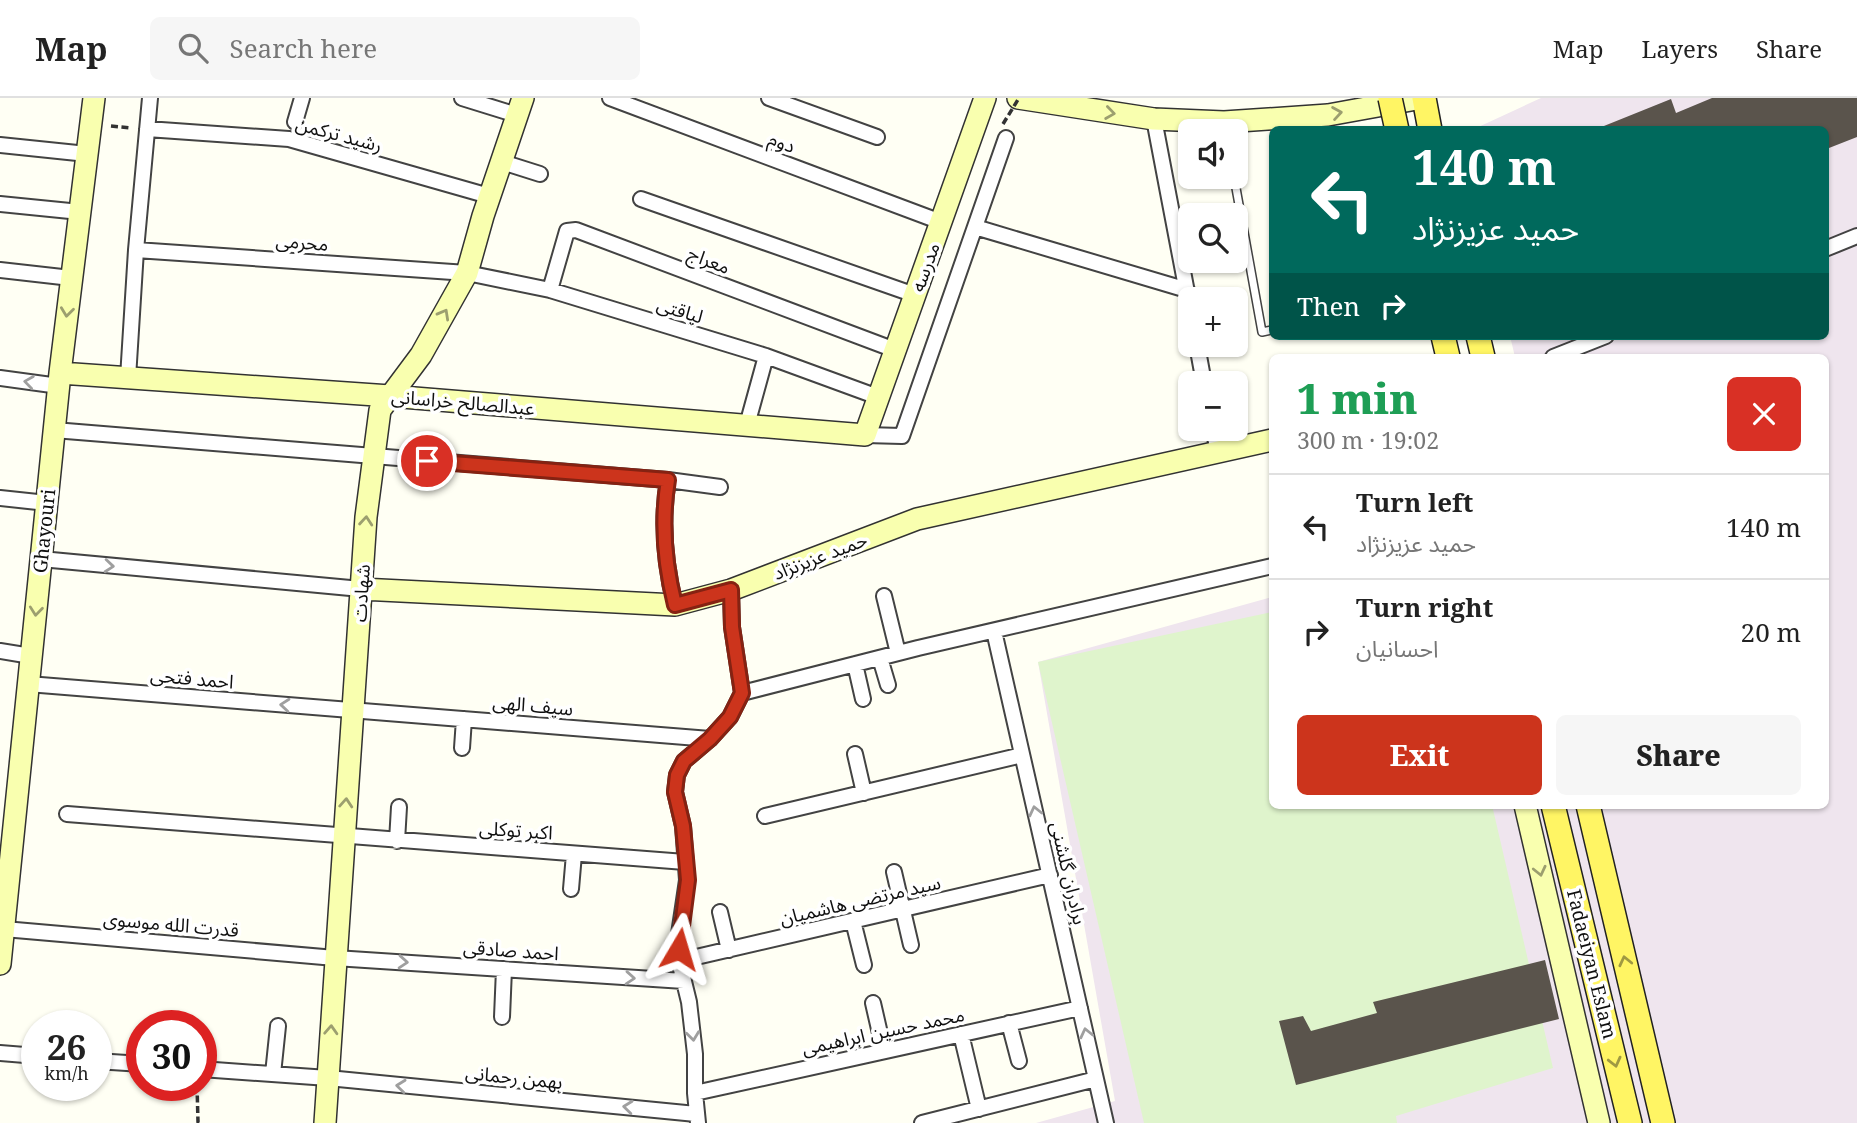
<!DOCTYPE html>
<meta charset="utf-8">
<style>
:root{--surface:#fff;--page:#f6f6f6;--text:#222;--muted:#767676;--line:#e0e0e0;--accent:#cc341c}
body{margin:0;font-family:"Noto Serif","Noto Sans Arabic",serif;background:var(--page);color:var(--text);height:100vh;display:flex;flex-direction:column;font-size:26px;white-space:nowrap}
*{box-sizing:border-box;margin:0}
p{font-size:23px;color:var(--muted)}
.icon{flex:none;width:38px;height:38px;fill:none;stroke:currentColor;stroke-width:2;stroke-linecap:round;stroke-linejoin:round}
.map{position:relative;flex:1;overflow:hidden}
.drawer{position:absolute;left:1269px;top:256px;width:560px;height:455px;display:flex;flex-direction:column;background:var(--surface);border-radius:10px;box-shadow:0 2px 5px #0004}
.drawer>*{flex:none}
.banner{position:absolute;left:1269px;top:28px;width:560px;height:214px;border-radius:10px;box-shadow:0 2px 5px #0004;background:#00695c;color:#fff;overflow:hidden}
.fabs{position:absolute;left:1178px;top:21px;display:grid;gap:14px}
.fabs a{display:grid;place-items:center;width:70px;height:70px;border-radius:10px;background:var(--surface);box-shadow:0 2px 5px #0004;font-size:35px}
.speed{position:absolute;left:21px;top:912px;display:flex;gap:14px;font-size:35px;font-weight:700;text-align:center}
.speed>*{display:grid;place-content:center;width:91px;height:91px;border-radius:50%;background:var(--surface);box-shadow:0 2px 5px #0004;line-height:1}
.speed small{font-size:18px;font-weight:400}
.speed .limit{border:10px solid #d22;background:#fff;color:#111}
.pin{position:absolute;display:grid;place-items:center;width:60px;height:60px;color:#fff;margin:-30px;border:4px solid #fff;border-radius:50%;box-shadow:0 2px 7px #0007}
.me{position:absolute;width:77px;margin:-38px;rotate:7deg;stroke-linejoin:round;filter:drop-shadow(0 0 5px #0008)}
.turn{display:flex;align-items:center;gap:24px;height:147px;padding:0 28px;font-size:32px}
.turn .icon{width:91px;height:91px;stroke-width:2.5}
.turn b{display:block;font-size:49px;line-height:60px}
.then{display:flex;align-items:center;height:66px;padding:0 28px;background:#0003;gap:14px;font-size:26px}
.round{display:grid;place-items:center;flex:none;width:74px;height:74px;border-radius:10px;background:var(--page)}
.head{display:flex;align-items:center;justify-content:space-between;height:119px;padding:0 28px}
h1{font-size:42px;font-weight:800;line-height:52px;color:#1e9e55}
.action{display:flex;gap:14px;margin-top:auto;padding:14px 28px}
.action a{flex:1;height:80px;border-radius:10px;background:var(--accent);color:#fff;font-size:28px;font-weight:800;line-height:80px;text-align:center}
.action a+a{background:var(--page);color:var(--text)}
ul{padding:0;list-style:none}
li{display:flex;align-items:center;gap:21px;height:105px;padding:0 28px;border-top:2px solid var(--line)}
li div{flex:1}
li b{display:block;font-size:26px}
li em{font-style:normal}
header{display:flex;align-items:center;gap:42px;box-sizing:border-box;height:98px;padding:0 35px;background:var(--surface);border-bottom:2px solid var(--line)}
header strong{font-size:33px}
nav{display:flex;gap:38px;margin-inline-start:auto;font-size:24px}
.search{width:490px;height:63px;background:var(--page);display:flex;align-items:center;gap:18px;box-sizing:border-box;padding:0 24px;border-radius:10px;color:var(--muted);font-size:26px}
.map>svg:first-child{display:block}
.industrial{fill:#efe5ee}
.pitch{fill:#dff4cc}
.building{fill:#5a544c}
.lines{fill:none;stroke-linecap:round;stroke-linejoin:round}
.lane-casing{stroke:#434343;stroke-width:10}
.street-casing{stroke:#434343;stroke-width:18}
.secondary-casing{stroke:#323232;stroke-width:24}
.primary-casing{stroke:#212121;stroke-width:26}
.path{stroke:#323232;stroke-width:3.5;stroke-dasharray:7 3.5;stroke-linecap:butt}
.lane{stroke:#fff;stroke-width:7}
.street{stroke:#fff;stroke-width:14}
.secondary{stroke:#f9ffaf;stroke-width:21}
.primary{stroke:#fff564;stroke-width:23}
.primary-bridge-casing{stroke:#212121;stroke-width:26;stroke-linecap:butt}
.path-bridge{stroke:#323232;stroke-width:3.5;stroke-dasharray:7 3.5;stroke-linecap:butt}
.primary-bridge{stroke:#fff564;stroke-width:23}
.oneway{stroke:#9c9f6f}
.oneway2{stroke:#9f9f9f}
.oneway3{stroke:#9f9942}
.route-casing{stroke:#852212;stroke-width:18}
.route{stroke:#cc341c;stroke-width:12}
.labels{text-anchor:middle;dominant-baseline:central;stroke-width:7;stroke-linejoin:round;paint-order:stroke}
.street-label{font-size:19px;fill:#101010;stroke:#fff}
</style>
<header>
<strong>Map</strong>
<div class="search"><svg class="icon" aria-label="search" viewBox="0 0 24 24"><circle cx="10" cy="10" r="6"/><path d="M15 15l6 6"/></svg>Search here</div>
<nav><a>Map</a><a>Layers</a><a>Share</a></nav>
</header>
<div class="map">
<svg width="1857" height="1025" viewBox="0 0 1857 1025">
<rect width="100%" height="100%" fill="#fffff4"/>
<!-- industrial -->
<path class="industrial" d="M1541,0H1857V1025H1036L1115,1003L1038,564L1272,499V707H1825V259H1515L1510,238H1825V32L1474,31Z"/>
<!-- pitch -->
<path class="pitch" d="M1272,514V707H1492L1553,970L1396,1018L1397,1025H1144L1038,564Z"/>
<!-- building -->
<path class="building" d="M1712,0H1857V39L1829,50L1825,43V32H1594L1671,1L1676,15Z
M1545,862L1559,921L1296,987L1279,923L1303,918L1311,933L1377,915L1373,904Z"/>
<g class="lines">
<!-- lane casing -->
<g class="lane-casing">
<path id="lane" d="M1234,79L1262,234L1272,232"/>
</g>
<!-- street casing -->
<g class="street-casing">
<path id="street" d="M462,0L517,17
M610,0L941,124
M769,0L877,39
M1154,21L1190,210
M295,24L302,0
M147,31L289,41L489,98
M0,47L87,56
M502,64L540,76
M641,101L915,197
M0,106L80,114
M975,129L1187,192
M1825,151L1857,138
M136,152L467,175L550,192L766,258L878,299
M0,172L71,180
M550,192L567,133L576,132L895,252
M1197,247L1204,285
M1553,259L1606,238
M0,280L59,288
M128,280L136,152L150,0
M747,327L766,258
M1213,331L1218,353
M54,332L668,382L720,389
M865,337L902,338L1006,40
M668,382C661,423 665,467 675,507
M0,400L47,405
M41,461L361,491
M884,498L898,555
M994,533L1106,1025
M0,553L31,558
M880,560L888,587
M855,566L863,601
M28,586L710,641
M742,595L918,550L1272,468
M462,650L464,621
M855,656L864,695
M67,716L685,764
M765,718L1022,657
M397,743L399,709
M894,774L911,847
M571,791L574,756
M720,814L729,852
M853,823L864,867
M4,831L335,860L684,883
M679,863L1050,777
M873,905L884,953
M502,919L504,871
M1009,925L1019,963
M961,936L979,1011
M0,955L37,958
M96,963L142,966
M201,971L328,980L696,1016
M273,976L278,928
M695,995L1080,910
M698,1025L695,995V956L689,904L679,863V836L687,782L683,728L675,694L677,677L684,663L710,641L730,619L742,595L732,529L731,492
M922,1025L1096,981"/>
</g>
<!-- secondary casing -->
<g class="secondary-casing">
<path id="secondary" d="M1018,0L1154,21L1224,24L1328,17L1422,0
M60,275L390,298L865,337L985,0
M361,491L675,507L731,492L917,421L1272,342
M1525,707L1599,1025
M0,866L60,275L94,0
M325,1025L366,419L380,312L421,257L467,175L483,118L523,0"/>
</g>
<!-- primary casing -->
<g class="primary-casing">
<path id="primary" d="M1424,0L1430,32
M1443,238L1448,259
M1478,238L1483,259
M1553,707L1630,1025
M1588,707L1663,1025"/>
</g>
<!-- path -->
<path class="path" d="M111,28L131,30
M197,987L198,1024L202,1025"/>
<!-- lane -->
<use href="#lane" class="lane"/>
<!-- street -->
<use href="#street" class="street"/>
<!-- secondary -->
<use href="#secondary" class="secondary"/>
<!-- primary -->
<use href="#primary" class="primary"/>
<!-- primary-bridge casing -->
<g class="primary-bridge-casing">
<path id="primary-bridge" d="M1390,0L1397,32"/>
</g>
<!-- path-bridge -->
<path class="path-bridge" d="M1003,26L1019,0"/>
<!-- primary-bridge -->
<use href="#primary-bridge" class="primary-bridge"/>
</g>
<!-- one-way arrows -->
<defs><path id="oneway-chevron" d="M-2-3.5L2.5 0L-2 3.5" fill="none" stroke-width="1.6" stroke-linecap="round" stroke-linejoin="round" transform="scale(1.75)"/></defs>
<g class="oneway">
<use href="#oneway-chevron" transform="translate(1110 15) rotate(8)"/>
<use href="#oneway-chevron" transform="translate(1337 15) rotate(-9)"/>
<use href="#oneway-chevron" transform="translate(67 214) rotate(97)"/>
<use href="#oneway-chevron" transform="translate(444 216) rotate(-61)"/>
<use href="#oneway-chevron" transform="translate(366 423) rotate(-85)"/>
<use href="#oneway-chevron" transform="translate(36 513) rotate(96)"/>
<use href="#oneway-chevron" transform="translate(346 705) rotate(-86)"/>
<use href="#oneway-chevron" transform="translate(1540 773) rotate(77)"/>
<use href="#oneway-chevron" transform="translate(331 932) rotate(-87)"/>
</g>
<g class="oneway2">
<use href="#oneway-chevron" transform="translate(29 284) rotate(-172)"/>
<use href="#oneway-chevron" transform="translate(109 468) rotate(5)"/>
<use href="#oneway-chevron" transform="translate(285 607) rotate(-175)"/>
<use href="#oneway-chevron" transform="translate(1035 713) rotate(-103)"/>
<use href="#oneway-chevron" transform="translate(403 864) rotate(4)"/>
<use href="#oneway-chevron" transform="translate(630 880) rotate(4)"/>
<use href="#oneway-chevron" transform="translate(1086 935) rotate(-103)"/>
<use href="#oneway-chevron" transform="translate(693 938) rotate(83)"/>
<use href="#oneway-chevron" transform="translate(401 988) rotate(-174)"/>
<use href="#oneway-chevron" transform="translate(628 1009) rotate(-174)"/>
</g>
<g class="oneway3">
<use href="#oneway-chevron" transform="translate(1625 863) rotate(-103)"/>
<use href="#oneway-chevron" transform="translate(1615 964) rotate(76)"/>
</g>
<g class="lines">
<!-- route casing -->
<g class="route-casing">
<path id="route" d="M427,363L668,382C661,423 665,467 675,507L731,492L732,529L742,595L730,619L710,641L684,663L677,677L675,694L683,728L688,782L679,851"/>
</g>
<!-- route -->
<use href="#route" class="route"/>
</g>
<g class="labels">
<!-- street labels -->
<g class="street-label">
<text transform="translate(339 36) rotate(15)">رشید ترکمن</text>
<text transform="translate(782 44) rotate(21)">دوم</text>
<text transform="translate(302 144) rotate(4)">محرمی</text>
<text transform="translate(709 162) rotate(21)">معراج</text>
<text transform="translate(925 169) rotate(-70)">مدرسه</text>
<text transform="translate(680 212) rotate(17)">لیاقتی</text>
<text transform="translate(463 304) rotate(5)">عبدالصالح خراسانی</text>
<text transform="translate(44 433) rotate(-84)">Ghayouri</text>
<text transform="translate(820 458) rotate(-21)">حمید عزیزنژاد</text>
<text transform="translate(361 495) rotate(-86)">شهادت</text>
<text transform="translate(192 580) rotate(5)">احمد فتحی</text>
<text transform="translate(533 607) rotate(5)">سیف الهی</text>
<text transform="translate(516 732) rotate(4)">اکبر توکلی</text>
<text transform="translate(1069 775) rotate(77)">برادران گلشنی</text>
<text transform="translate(860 802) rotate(-13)">سید مرتضی هاشمیان</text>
<text transform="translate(171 826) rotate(5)">قدرت الله موسوی</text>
<text transform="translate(511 852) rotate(4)">احمد صادقی</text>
<text transform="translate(1592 866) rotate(76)">Fadaeiyan Eslam</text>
<text transform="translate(883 933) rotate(-12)">محمد حسین ابراهیمی</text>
<text transform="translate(514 979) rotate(6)">بهمن رحمانی</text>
</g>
</g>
</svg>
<div class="fabs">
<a><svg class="icon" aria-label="sound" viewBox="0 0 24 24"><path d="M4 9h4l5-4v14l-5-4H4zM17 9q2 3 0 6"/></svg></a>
<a><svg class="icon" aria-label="search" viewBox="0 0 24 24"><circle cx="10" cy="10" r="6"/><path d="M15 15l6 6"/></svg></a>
<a>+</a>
<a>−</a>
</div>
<div class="speed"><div>26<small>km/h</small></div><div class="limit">30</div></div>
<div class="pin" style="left:427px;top:363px;background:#d93025"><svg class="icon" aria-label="arrive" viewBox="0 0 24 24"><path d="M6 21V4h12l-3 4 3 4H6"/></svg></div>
<svg class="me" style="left:679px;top:851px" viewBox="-20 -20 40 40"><path d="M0-17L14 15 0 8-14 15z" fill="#cc341c" stroke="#fff" stroke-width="4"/></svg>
<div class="banner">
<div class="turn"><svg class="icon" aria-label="left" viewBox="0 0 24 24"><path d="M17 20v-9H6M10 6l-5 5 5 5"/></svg><div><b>140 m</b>حمید عزیزنژاد</div></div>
<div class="then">Then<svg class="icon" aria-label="right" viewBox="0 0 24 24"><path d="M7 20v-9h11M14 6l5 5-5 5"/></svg></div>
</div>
<section class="drawer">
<div class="head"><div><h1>1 min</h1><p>300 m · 19:02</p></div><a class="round" style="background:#d93025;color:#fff"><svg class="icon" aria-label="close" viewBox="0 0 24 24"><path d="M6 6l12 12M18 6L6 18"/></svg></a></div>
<ul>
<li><svg class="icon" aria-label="left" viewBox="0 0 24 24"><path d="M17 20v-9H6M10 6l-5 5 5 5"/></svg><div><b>Turn left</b><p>حمید عزیزنژاد</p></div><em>140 m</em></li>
<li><svg class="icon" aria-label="right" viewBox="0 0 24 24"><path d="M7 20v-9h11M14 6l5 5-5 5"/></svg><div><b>Turn right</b><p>احسانیان</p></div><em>20 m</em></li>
</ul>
<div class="action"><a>Exit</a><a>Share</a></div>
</section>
</div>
